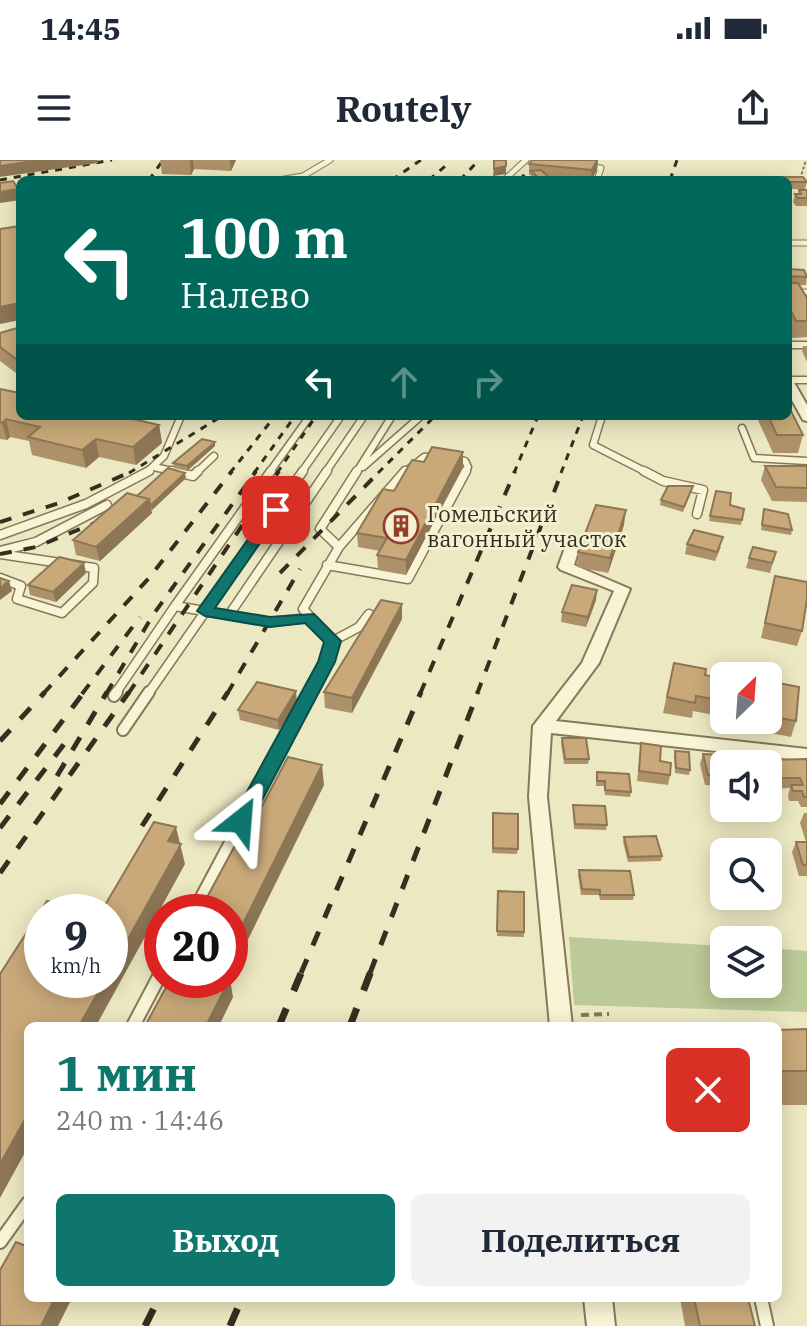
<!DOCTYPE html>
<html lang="ru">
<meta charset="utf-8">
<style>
:root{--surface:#fff;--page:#f2f2f3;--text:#1f2937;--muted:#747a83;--accent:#0f766e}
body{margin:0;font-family:"IBM Plex Serif",serif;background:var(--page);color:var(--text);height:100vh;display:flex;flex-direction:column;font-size:30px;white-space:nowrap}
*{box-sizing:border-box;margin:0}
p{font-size:26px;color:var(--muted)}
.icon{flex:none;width:44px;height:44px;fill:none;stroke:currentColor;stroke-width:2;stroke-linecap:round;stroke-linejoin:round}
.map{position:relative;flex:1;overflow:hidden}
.panel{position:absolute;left:24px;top:862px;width:758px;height:280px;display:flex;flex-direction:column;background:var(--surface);border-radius:12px;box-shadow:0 4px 20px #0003}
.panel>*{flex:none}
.banner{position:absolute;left:16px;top:16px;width:776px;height:244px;border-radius:12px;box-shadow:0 4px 20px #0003;background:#00695c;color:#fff;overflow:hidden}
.needle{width:52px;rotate:25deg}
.buttons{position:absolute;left:710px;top:502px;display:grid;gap:16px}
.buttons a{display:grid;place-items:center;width:72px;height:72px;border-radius:12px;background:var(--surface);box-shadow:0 4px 20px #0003;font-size:40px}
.speed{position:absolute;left:24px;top:734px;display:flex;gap:16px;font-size:40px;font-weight:700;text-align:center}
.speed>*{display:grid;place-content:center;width:104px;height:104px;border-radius:50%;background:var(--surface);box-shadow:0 4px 20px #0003;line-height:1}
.speed small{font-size:20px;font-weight:400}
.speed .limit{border:12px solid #d22;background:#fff;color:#111}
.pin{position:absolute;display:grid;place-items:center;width:68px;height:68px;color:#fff;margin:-34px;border-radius:16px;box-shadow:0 4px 12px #0006}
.me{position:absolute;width:88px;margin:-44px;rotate:28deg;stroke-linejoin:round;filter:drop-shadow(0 0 6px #0008)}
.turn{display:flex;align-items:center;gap:28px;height:168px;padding:0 32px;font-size:36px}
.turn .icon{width:104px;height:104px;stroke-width:2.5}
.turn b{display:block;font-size:56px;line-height:68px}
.lanes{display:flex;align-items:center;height:76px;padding:0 32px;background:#0003;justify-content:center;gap:40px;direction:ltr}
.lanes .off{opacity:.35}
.round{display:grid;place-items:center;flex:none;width:84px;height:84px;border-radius:12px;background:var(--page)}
.overview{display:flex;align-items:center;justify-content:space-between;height:136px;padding:0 32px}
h1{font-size:48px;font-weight:700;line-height:60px;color:var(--accent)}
.action{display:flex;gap:16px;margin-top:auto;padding:16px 32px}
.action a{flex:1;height:92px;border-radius:12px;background:var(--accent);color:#fff;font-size:32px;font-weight:700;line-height:92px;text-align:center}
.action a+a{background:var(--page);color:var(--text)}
.status{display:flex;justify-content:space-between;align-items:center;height:56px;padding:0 40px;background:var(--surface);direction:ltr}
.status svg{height:22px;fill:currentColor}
header{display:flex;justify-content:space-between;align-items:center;height:104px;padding:0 32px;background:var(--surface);font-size:36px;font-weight:700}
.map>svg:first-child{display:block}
.green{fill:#bbca97}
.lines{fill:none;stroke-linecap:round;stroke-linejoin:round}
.service-far4-casing{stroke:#86795a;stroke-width:7}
.service-far3-casing{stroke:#86795a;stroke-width:9}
.service-far2-casing{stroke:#86795a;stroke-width:11}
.service-far1-casing{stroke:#86795a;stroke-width:14}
.service-casing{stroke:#86795a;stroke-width:16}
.minor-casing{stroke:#86795a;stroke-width:4}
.path-far1{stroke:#86795a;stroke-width:2;stroke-dasharray:3 2;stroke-linecap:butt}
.path{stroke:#86795a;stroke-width:4;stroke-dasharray:8 5;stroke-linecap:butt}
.service-far4{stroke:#f8f4d5;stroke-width:5}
.service-far3{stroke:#f8f4d5;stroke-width:6}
.service-far2{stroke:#f8f4d5;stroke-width:8}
.service-far1{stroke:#f8f4d5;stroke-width:10}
.service{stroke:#f8f4d5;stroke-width:12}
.minor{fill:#f8f4d5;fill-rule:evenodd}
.rail-far3{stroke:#362e1e;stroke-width:3;stroke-dasharray:7 7;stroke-linecap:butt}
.rail-far2{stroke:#362e1e;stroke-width:4;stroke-dasharray:12 12;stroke-linecap:butt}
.rail-far1{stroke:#362e1e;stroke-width:5;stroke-dasharray:15 15;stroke-linecap:butt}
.rail{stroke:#362e1e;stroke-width:7;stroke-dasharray:19 19;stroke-linecap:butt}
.wall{fill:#ad9168}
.shaded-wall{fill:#8d7655}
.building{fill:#c9a979;stroke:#8d7655;stroke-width:2}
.route{fill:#0f766e;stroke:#0a4d48;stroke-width:2}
.labels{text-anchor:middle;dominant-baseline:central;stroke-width:6;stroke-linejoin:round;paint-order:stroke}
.poi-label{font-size:22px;fill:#362e1e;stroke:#f4f0d2;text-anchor:start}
</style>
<div class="status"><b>14:45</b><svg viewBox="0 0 49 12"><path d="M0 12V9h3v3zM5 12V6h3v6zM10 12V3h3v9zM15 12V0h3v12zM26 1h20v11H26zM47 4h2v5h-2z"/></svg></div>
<header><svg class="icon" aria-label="menu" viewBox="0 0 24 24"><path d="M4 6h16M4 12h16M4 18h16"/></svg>Routely<svg class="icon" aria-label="share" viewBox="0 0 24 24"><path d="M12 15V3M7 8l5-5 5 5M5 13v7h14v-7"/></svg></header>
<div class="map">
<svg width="807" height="1166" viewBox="0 0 807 1166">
<rect width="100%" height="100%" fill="#ece8c2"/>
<!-- green -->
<path class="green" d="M569,777L724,786V824H768V788L807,791V852L574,845Z"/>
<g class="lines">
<!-- service-far4 casing -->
<g class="service-far4-casing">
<path id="service-far4" d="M586,7L601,8L597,20
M279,20L303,16L330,0
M504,20L526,0
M788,83H807
M788,133L807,132"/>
</g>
<!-- service-far3 casing -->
<g class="service-far3-casing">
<path id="service-far3" d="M788,185H807
M788,220H807
M602,256L593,285L648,313
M742,268L754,298L807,301
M454,298L465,301L468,307L465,313
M154,307L181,313
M363,307L421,256
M146,313L164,296L181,256
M196,313L214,296
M269,313L310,256
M301,313L341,256
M325,313L364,256
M356,313L392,256
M404,313L424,297L439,296"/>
</g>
<!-- service-far2 casing -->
<g class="service-far2-casing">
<path id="service-far2" d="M172,311L193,316L198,311
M271,311L175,446L270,462L309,458
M644,311L663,321L703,330L697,354
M0,375L86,344L149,311
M339,387L405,311
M0,391L36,382L107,345
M0,394L94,408L93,423L62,453L17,439L21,426L0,418
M327,405L408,419L466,311
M229,455L327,311
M333,481L359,467L369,454
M115,534L175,446
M148,534L303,311
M309,534L333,481L303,449L339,387L320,369L357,311"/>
</g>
<!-- service-far1 casing -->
<g class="service-far1-casing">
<path id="service-far1" d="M114,536L117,532
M123,570L149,532
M193,752L310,532"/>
</g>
<!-- service casing -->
<g class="service-casing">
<path id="service" d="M133,866L162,811
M0,1082L28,1043
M761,1138L767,1166"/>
</g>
<!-- minor casing -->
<g class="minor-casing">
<path id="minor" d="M788,218L792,219L807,245V261L803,260L788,233Z
M573,381L580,385L574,405L630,429L599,503L556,561L807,589V601L551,573L547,637L572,866H550L529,637L533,566L582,503L614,431L561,410L558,407L566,385Z
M584,1138H612L615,1166H587Z"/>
</g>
<!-- path-far1 -->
<path class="path-far1" d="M800,19L806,0"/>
<!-- path -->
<path class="path" d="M581,855L609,854"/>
<!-- service-far4 -->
<use href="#service-far4" class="service-far4"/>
<!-- service-far3 -->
<use href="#service-far3" class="service-far3"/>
<!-- service-far2 -->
<use href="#service-far2" class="service-far2"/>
<!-- service-far1 -->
<use href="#service-far1" class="service-far1"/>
<!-- service -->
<use href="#service" class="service"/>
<!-- minor -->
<use href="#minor" class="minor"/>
<!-- rail-far3 -->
<path class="rail-far3" d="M522,15L528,20
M0,20L112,0
M149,20L163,0
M392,20L421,0
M429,20L450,2
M460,20L479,0
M670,20L677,0
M129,313L222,256
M230,313L275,256
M254,313L295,256
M277,313L316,256
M378,313L435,256
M514,313L538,256
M561,313L583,256"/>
<!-- rail-far2 -->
<path class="rail-far2" d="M0,362L59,343L133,311
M0,394L36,387L95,363
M280,413L380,311
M43,534L149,418L232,311
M82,534L140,457
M106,534L153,455L256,311
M128,534L279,311
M227,534L300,409
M420,534L515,311
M477,534L562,311"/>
<!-- rail-far1 -->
<path class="rail-far1" d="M0,581L45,532
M57,616L107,532
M0,644L84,532
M142,666L228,532
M0,668L68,579
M0,713L129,532
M301,813L421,532
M370,813L478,532"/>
<!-- rail -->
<path class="rail" d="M279,866L302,811
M350,866L371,811
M145,1166L159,1138
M230,1166L242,1138"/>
</g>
<!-- wall -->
<path class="wall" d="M160,0H236L231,11L194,9L191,15L162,14Z
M598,0L597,10L591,20L548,17L552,20H532L531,19V15H529V4Z
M778,17L807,22L805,29H788V20H777Z
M799,30H807V46H796L793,42L795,34H798Z
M788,109L807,115L806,125H799L807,138V177L792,178L788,169Z
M20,167V216L0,201V173Z
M803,186H807V202L802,191Z
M0,229L159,265L162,283L136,305L99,297L86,308L32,295L29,281L10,277L7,280L0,279Z
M758,256H788L803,275L798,293H773L758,260Z
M215,282V286L187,311L174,308L173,303Z
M463,306L406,415L378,410L377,395L380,391L358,387L357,373L394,331Z
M765,306H807V342L772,341L761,320Z
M186,318L152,350L151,349L152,353L100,401L76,395L73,380Z
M693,326L683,352L660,345L661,340Z
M716,331L730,345L744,349L741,365L709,361Z
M764,349L792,370L791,375L761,370Z
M624,365L608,413L577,407L578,392Z
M687,384L721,387L715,401L685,394Z
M776,392L770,413L746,408L749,398Z
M86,413L56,442L30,435L28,425Z
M775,416L802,471L797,486L761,478Z
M596,440L586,467L561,462L562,452Z
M402,459L352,553L325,548L324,532Z
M674,503L705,515L724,519V557L693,551L692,558L663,553Z
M768,521L796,561L791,577L754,570L755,563L738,560H768Z
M297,542L279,570L240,560L238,550Z
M562,578L589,599L588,604H564L561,583Z
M641,583L660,601L670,615L668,625L637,621Z
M675,591L690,610L689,615L675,613L674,596Z
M703,594L724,604V626L705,625L700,604Z
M807,599V647H801L798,641H789L788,635L790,628L773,629L768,613V606L770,600Z
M597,612L631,632L630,637L605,635L604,626H596Z
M573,645L607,665L606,670L574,669Z
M493,653L518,689L517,694L492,693Z
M804,653H807V716H799L792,692L796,682H806L800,663Z
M624,677L662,696L661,701L628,702L623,682Z
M579,710L634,735L633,740H600L599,735H581L578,715Z
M498,731L524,772V777L497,776Z
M807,869V945H778V870Z
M680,1138H748L755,1166H685Z"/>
<!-- shaded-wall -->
<path class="shaded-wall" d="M40,0H98V3L0,17V6Z
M190,0H193L194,9L191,15Z
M230,0H236L231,11Z
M598,0L597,10L591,20L592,10Z
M506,6V14L493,16L494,9Z
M18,29L20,40L0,43V32Z
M20,143V160L0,164V147Z
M6,259L10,277L7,280L2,263Z
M159,265L162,283L136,305L133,287Z
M96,279L99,297L86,308L82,290Z
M215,282V286L187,311V306Z
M463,292V306L406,415V400Z
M185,313L186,318L152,350L151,345Z
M149,339L152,353L100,401L96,387Z
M626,350L624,365L608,413L610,398Z
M84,403L86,413L56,442L53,432Z
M9,421L12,431L0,440V428Z
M597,430L596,440L586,467L588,457Z
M402,444V459L352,553V538Z
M296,531L297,542L279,570L278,560Z
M322,605L324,625L230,816V790Z
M176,667L185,704L96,866H79L105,820H110V811L168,681Z
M230,819L233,837L219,866H206Z
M28,954V987L0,1038V1004Z
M55,1138H72L58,1166H41Z"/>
<!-- building -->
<path class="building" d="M0,0H40L0,6Z
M494,0H506V6L494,9Z
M532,0H597L592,10L529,4Z
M541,10L552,20H541L531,11Z
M778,17H803L807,22H788V20H780Z
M13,21L18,29L0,32V23Z
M799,30H807V38H798L795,34H801Z
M20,66V143L0,147V69Z
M788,109L804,110L807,117L788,116Z
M788,123H798L807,138V161H796L788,145Z
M20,167V202L0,187V173Z
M0,229L20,233V256H120L159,265L133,287L96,279L82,290L28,277L40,267L6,259L2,263L0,262Z
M788,245L803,275H777L768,256H788Z
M202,279L215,282L187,306L173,303Z
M432,287L463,292L406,400L377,395L387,378L357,373L383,329L394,331L412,300L424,302Z
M765,306H807V328L776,327Z
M168,308L185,313L151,345L150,344L149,339L137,336Z
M668,326H693L684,347L661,340Z
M716,331L731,333L730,345L744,349L742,360L710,356Z
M127,333L149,339L96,387L73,380Z
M596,345L626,350L610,398L578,392Z
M764,349L788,354L792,370L762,365Z
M694,370L723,377L717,392L687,384Z
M753,387L776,392L772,403L749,398Z
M59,397L84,403L53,432L28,425Z
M775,416L807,422V439L802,471L765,463Z
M0,418L9,421L0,428Z
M572,425L597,430L588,457L562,452Z
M381,440L402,444L352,538L324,532Z
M674,503L706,509L705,515L724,519V541L696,536L695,543L667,537Z
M768,521L799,527L796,561L768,556Z
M257,522L296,531L278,560L238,550Z
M562,578H586L589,599H565Z
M641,583L661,586L660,601L671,603L670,615L639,611Z
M675,591L689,592L690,610L676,608Z
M703,594L724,595L726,604H724V616L708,615Z
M288,597L322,605L230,790V752H199L257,645L262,646Z
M731,599L746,601V604H732Z
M807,599V637H804L802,631H793L791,625H803L800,618H776L770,600Z
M597,612L629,614L631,632L605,630V621H597Z
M573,645L605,646L607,665L575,664Z
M493,653L518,654V689L493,688Z
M154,662L176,667L168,681L181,684L110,811V752H101Z
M656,676L662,696L629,697L624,677Z
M796,682H807V705H803Z
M579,710L630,711L634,735H600V730L582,729Z
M498,731L524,732V772L497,771Z
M47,741L88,752H42V820H105L79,866H28V954L0,1004V814Z
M170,820H229L206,866H145Z
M807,869V911H778V870Z
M16,1082L28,1087V1138H55L41,1166H0V1110Z
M694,1138H748L755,1166H700Z"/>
<!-- route -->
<path class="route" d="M276,346L283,350L215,448L270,457L314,454L341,481L335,502L251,661L241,668L231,661L318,502L324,482L305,463L270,467L205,456L197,451L271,347Z"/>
<!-- icons -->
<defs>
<g id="building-ring" transform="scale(1.8)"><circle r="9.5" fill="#f4f0d2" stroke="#933e2c" stroke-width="1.5"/><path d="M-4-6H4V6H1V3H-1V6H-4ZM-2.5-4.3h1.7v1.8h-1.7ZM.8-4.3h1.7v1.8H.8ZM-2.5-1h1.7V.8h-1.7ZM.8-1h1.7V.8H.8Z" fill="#933e2c"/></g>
</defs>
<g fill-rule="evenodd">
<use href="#building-ring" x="401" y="366"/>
</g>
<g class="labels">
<!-- poi labels -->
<g class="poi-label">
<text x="427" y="353">Гомельский<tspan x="427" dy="25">вагонный участок</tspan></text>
</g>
</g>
</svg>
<div class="buttons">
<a><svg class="needle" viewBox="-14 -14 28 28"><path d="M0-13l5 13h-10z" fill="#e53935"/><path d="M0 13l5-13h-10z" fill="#747a83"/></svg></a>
<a><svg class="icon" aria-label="sound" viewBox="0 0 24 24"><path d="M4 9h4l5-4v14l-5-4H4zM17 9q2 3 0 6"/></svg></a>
<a><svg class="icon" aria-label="search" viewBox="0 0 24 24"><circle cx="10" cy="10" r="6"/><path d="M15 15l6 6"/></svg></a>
<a><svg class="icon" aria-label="layers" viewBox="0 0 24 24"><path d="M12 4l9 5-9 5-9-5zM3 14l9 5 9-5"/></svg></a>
</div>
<div class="speed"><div>9<small>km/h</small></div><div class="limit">20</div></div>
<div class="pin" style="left:276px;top:350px;background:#d93025"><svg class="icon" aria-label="arrive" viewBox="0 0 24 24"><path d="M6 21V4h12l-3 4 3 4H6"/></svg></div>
<svg class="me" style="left:241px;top:661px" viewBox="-20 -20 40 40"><path d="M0-17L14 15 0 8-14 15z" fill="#0f766e" stroke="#fff" stroke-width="4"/></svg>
<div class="banner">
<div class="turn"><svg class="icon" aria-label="left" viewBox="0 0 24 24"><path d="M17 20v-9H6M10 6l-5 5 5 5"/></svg><div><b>100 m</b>Налево</div></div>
<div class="lanes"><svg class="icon" aria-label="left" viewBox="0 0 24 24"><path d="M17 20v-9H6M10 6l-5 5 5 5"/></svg><svg class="icon off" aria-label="ahead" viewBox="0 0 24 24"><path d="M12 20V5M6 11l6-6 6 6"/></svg><svg class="icon off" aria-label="right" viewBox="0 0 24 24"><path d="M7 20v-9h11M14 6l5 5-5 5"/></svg></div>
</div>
<section class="panel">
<div class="overview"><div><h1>1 мин</h1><p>240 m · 14:46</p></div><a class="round" style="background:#d93025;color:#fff"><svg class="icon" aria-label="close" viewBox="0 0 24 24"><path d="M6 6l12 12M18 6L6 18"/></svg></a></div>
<div class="action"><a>Выход</a><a>Поделиться</a></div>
</section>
</div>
